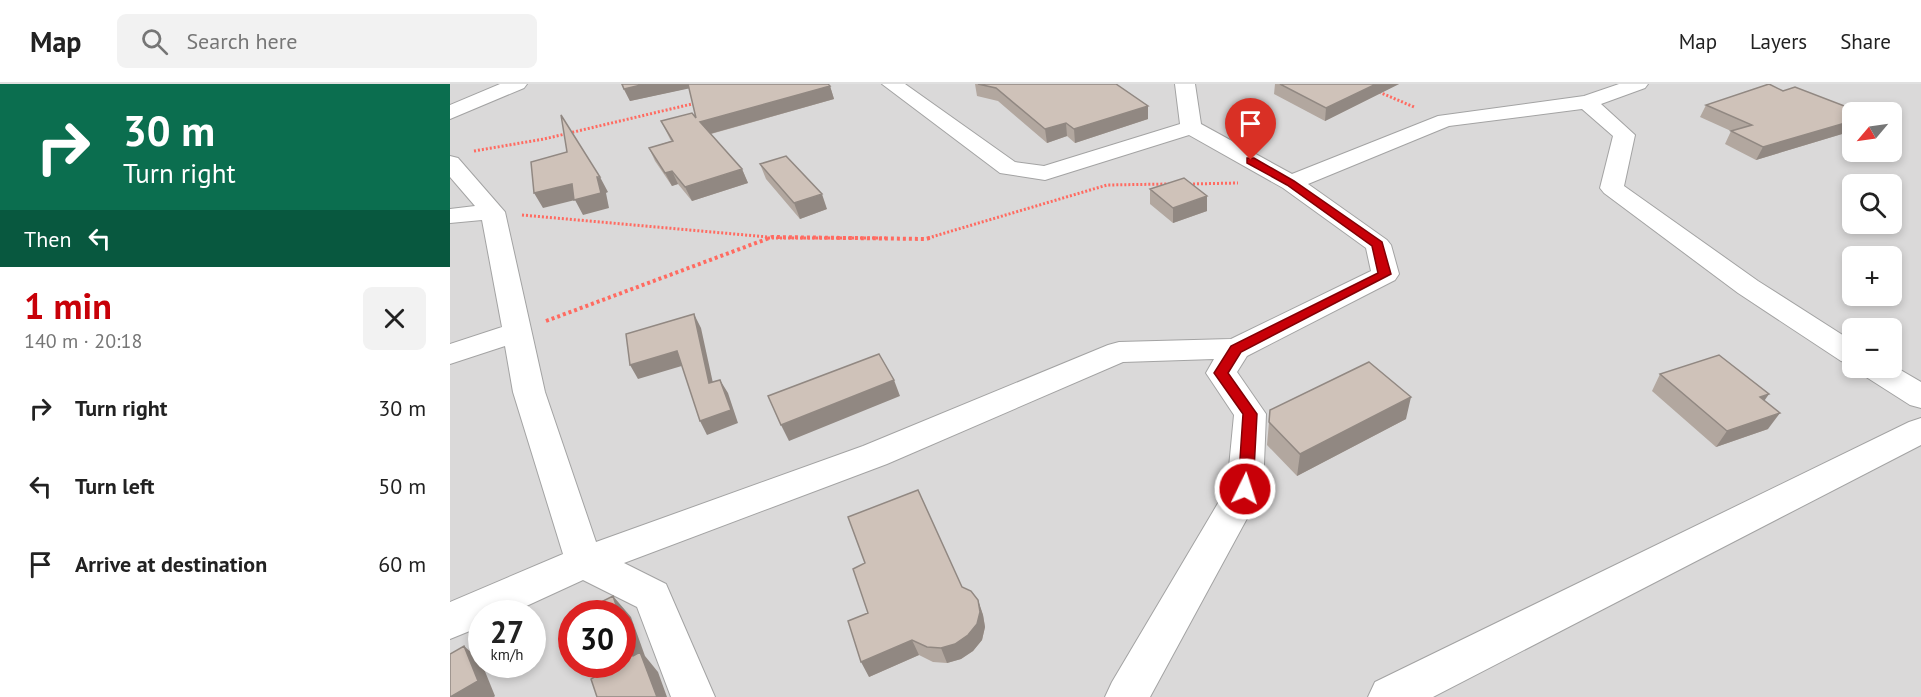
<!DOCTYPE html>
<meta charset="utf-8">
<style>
:root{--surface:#fff;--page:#f2f2f2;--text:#222;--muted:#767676;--line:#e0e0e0;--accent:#c80008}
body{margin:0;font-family:"PT Sans",sans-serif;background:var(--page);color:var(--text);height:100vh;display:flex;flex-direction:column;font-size:22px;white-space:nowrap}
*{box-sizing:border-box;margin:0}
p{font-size:20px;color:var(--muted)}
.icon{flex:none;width:33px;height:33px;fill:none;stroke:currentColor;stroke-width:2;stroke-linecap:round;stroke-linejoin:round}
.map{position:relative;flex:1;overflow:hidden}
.panel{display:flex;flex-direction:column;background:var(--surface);width:450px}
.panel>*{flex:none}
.top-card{background:#0b6e4f;color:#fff;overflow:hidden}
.needle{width:39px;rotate:241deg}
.fabs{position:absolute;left:1392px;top:18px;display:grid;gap:12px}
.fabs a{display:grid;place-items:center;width:60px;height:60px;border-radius:9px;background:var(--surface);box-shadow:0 3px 9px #0003;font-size:30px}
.speed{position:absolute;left:18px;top:516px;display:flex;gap:12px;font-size:30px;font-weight:700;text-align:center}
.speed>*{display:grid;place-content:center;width:78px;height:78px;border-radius:50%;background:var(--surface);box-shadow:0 3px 9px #0003;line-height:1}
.speed small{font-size:15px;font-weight:400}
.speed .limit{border:9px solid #d22;background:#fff;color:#111}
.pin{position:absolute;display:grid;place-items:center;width:51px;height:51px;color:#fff;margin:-62px -26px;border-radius:50% 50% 50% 0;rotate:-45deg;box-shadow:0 0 6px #0007}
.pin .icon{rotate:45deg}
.me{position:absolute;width:66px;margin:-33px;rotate:4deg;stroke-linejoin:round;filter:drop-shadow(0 0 4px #0008)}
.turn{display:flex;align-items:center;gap:21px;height:126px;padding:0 24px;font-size:27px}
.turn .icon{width:78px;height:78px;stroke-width:2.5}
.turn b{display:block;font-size:42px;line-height:51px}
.then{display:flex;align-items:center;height:57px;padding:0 24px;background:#0003;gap:12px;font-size:22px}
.round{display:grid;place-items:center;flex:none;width:63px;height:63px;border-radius:9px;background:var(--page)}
.headline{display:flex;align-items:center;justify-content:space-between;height:102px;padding:0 24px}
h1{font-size:36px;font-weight:700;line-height:45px;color:var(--accent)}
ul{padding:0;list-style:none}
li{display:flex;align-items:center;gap:18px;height:78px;padding:0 24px}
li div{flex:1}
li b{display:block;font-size:22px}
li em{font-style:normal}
header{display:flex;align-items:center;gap:36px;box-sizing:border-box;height:84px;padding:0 30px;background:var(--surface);border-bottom:2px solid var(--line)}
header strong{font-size:28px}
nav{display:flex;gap:33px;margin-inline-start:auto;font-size:21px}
.search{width:420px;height:54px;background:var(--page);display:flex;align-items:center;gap:15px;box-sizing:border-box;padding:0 21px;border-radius:9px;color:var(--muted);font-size:22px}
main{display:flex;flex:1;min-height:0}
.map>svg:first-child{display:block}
.residential{fill:#dad9d9;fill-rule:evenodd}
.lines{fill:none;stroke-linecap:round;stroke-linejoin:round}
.minor-casing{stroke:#a3a3a3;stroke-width:2}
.path-far1{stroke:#ff6b61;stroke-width:3;stroke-dasharray:2 2;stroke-linecap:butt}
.path{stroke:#ff6b61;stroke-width:4;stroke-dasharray:3 3;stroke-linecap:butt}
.minor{fill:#fff;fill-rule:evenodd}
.wall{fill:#b2a79f}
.shaded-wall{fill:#918882}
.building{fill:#cfc2b9;stroke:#918882;stroke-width:1.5}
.route{fill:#c80008;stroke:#820005;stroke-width:1.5}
</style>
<header>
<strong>Map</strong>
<div class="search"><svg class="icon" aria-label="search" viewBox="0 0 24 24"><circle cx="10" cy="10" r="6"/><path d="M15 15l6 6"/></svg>Search here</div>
<nav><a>Map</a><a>Layers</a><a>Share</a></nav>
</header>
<main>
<section class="panel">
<div class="top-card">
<div class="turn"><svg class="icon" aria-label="right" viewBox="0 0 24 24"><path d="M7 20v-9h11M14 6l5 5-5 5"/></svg><div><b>30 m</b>Turn right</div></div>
<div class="then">Then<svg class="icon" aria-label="left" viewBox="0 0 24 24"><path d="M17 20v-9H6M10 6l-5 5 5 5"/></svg></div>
</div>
<div class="headline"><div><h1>1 min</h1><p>140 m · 20:18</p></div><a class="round"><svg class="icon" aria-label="close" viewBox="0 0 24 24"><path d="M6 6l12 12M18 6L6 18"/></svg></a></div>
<ul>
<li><svg class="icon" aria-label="right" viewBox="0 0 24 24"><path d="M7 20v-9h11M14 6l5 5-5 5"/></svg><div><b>Turn right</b></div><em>30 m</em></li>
<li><svg class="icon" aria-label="left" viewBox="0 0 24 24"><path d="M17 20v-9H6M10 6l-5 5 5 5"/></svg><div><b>Turn left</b></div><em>50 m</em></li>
<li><svg class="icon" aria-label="arrive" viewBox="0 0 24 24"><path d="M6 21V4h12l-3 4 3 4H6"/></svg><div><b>Arrive at destination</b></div><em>60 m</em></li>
</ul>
</section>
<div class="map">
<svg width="1471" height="613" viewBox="0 0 1471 613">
<rect width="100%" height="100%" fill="#efe9e0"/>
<!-- residential -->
<path class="residential" d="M0,0H1471V613H0ZM1402,28H1442V68H1402ZM1402,100H1442V140H1402ZM1402,172H1442V212H1402ZM1402,244H1442V284H1402ZM32,530H82V580H32ZM122,530H172V580H122Z"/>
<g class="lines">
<!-- minor casing -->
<g class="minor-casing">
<path id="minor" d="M50,0H77L74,4L0,35V21Z
M432,0H455L565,78L594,82L730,40L725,0H745L751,40L842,90L988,32L1134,12L1169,0H1198L1195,4L1151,20L1185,51L1174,102L1308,197L1402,257V280L1391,277L1288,209L1154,109L1150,104L1163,52L1132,25L999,42L858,100L937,156L941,161L949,190L945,196L797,272L787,288L816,330L813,405L700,613H655L662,598L777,404L784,331L756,289L764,275L673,278L437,380L174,479L216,500L265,613H221L187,523L133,496L59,530H32V542L0,555V518L113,470L63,308L55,262L0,280V260L52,243L32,136L0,139V125L25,122L0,93V72L8,74L55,128L95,308L146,458L413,362L658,261L669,258L781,255L921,187L916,164L833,104L739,51L595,96L550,89Z
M1442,281L1471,298V324L1460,321L1413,291L1409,284H1442Z
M1471,334V361L983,613H918L925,598L1459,338Z"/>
</g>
<!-- path-far1 -->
<path class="path-far1" d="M929,8L964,23
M24,67L94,55L246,19
M739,100L788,99
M72,131L318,153
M318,154H436
M478,154L657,101L719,100"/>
<!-- path -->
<path class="path" d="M96,237L322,153L476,155L483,153"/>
<!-- minor -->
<use href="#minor" class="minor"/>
</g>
<!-- wall -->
<path class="wall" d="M171,0L380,2L384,15L261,50L292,85L298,99L242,117L228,100L222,102L205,77L199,64L221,57L211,37L246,34L239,4L180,17Z
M525,0H666L698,35L625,59L617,52L597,59L548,17L527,12Z
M825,0H949L875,37L824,10Z
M1333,7L1402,28V47L1306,76L1275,60L1281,47L1250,33L1256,21Z
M310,80L377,125L350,135L316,95Z
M700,105L757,127L723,139L700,120Z
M1210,290L1318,345L1266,363L1202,307Z
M820,326L956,335L847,392L817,361Z
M512,503L528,516L533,531L535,543L532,556L523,567L511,575L497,579L483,578L469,571L419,593L418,529Z"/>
<!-- shaded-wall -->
<path class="shaded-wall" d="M195,0H240L241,4L180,17L174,5Z
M926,0H949L875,37L876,24Z
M380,2L384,15L256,51L250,38Z
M698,22V35L625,59L624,45Z
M1402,37V47L1306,76L1313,63Z
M616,39L617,52L597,59L595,45Z
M292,85L298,99L242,117L235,103Z
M222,87L228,100L222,102L215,89Z
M150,93L158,108L156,109L159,124L133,131L125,116L93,124L84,109Z
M372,110L377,125L350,135L344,119Z
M757,112V127L723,139V124Z
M244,230L251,244L266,313L259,299Z
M227,267L235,281L188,295L180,281Z
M270,296L278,309L288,339L257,351L250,337Z
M444,296L450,312L339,357L331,341Z
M1319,310L1308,326L1310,313Z
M961,313L956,335L847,392L850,370Z
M1330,329L1318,345L1266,363L1277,347Z
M163,512L181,533L195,572L208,588L217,613H207L183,572L172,539V530H169Z
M528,516L533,531L535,543L532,556L523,567L511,575L497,579L491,564Z
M462,556L469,571L419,593L411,578Z
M14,562L31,577L32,580L45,612L44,613H0Z"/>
<!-- building -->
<path class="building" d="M172,0H195L174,5Z
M238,0H378L380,2L250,38L292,85L235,103L222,87L215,89L199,64L223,57L211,37L242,29L246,34Z
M528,0H666L698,22L624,45L616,39L595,45L546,4Z
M830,0H926L876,24Z
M1319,0L1333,7L1345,3L1410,28H1402V37L1313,63L1281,47L1302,41L1256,21Z
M111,31L150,93H147L151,109L124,116L122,100L84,109L81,78L117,68Z
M336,72L372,110L344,119L310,80Z
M734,94L757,112L723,124L700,105Z
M244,230L259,299L270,296L281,326L250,337L227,267L180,281L176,250Z
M429,270L444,296L331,341L318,312Z
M1269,271L1319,310L1310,313L1330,329L1277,347L1210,290Z
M919,278L961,313L850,370L819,338L820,326Z
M468,406L512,503L521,507L528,516L530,528L527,540L518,551L505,560L491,564L477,563L462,556L411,578L398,537L418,529L403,485L415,479L398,433Z
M163,512L169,530H129V529Z
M172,539L183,572L190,568L207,613H147L141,595L148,591L144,580H172Z
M14,562L28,597L0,613V570Z"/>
<!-- route -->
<path class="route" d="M797,74H804L844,97L932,158L941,190L791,268L778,289L807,330L803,405L801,409H790L788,405L793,330L764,289L781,262L928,189L922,162L837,101L797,79Z"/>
</svg>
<div class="fabs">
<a><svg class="needle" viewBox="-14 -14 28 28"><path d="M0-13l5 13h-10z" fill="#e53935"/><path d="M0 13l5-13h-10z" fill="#767676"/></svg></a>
<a><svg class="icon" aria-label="search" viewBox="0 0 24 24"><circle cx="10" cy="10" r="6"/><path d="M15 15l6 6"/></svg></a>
<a>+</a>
<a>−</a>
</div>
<div class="speed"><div>27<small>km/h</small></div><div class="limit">30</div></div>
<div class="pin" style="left:801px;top:76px;background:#d93025"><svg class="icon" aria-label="arrive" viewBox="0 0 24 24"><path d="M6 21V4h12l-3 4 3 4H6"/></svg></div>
<svg class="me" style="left:795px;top:405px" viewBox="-20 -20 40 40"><circle r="17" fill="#c80008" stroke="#fff" stroke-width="3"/><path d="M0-11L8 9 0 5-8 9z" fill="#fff"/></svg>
</div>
</main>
